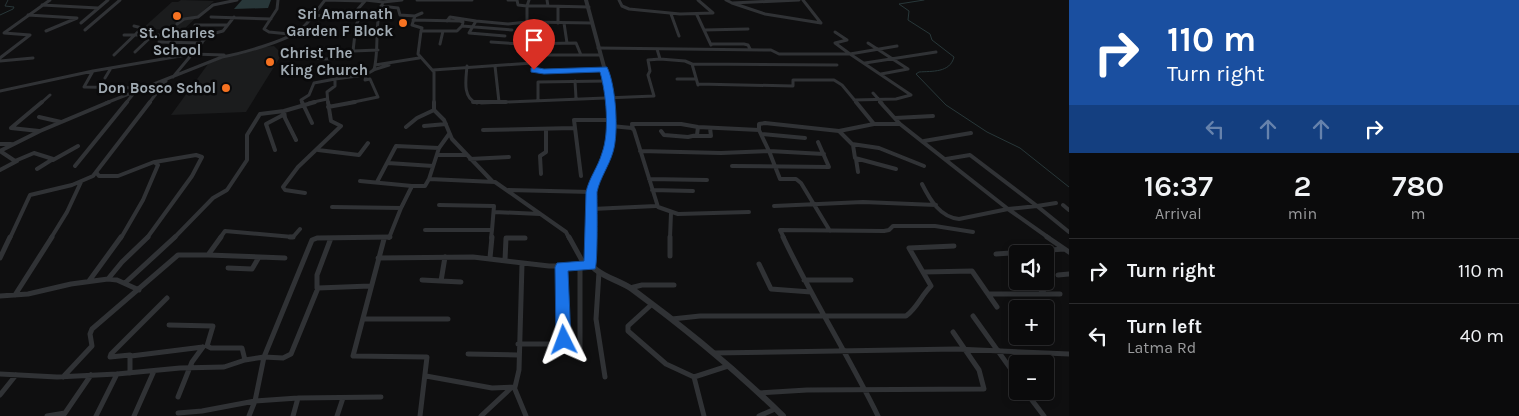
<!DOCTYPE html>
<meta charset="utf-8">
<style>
:root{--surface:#0b0b0c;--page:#19191a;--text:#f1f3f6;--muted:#9a9b9d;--line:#2b2b2d}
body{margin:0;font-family:Karla,sans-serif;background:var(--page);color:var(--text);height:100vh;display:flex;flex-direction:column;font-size:19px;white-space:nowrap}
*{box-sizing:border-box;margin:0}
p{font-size:16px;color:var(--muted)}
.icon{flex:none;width:28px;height:28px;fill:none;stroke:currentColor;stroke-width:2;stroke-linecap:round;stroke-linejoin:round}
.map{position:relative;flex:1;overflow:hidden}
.side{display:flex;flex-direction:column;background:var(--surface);width:450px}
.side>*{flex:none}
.guide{background:#1a4fa0;color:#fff;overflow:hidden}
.fabs{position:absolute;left:1009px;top:245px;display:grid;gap:10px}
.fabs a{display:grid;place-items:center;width:45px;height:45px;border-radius:5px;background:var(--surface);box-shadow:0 2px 8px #0003,0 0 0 1px var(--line);font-size:25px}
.pin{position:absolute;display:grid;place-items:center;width:42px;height:42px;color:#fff;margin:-51px -21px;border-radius:50% 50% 50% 0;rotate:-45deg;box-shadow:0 0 5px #0007}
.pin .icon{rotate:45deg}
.me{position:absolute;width:55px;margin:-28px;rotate:357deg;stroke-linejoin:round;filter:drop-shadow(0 0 4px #0008)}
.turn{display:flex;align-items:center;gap:18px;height:105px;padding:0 15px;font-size:22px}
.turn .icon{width:65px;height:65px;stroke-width:2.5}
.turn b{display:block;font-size:35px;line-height:42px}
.lanes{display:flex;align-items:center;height:48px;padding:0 15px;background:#0003;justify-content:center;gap:25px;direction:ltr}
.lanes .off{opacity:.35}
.eta{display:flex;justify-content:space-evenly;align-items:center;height:85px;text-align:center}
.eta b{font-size:30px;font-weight:600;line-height:35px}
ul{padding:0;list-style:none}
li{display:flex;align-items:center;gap:15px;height:65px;padding:0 15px;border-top:1px solid var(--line)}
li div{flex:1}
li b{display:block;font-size:19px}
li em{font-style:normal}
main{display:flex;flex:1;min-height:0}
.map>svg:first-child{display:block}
.built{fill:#1b1c1d}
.water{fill:#283739}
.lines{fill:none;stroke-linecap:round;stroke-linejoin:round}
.stream{stroke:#283739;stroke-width:1}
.minor-far2{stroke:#303235;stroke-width:3}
.minor-far1{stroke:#303235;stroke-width:4}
.minor{stroke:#303235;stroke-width:5}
.tertiary-far2{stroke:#303235;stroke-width:4}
.tertiary-far1{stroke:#303235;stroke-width:4.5}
.tertiary{stroke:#303235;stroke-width:6}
.route{fill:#1a73e8;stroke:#114b97}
.poi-dot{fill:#f67221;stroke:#0a0a0b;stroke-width:2}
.labels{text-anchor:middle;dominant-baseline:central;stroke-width:5;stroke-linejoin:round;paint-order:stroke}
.far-poi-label{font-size:15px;font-weight:bold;fill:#a0aab2;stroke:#0a0a0b;text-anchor:end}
</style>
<main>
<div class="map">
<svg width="1069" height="416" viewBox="0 0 1069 416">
<rect width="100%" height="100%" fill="#0f0f10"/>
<!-- built -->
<path class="built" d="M181,0L214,1L183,30L142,29L172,2H178Z
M274,46L282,54L246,112L171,115L208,64L227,56L242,54L261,47Z"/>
<!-- water -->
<path class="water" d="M242,0H271L268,8L234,9Z"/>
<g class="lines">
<!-- stream -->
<path class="stream" d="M924,0L899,4L909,11L908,20L930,34L932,40L954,57C950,73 932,71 919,72L916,74L946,105L987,132L1020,148L1069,187
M0,15L13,9L14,7L5,6L8,0"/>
<!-- minor-far2 -->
<path class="minor-far2" d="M278,0L277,9L264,29L269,32L289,34
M325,0L365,1
M365,0L383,2
M417,0H472
M508,0H517
M517,0L518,5L527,6L529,0
M619,0L622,6L629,9L680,14L713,13L698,0
M726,0L732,3L799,0
M732,3L765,14L821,23L803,0
M42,5L98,8
M381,6L398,8L400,15L415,16
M548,6L589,7
M558,7V23
M671,14L679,36
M28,15L77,18L46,31
M313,15L332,17L377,13
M697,15L711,45
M211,17L271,19
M413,20L460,21L463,22L462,26
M447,21L450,17L476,21
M81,23L108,0
M547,23L551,44
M564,23L567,43
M177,24L184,19L198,17L213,5L237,0
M195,25H227
M85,30L120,0
M704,30L748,29
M421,31L422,28L412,25L415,16L422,13
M443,31H457L462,26L512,30
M835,32L847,40L835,43L850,54L897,46
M124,35H208L173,77
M208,35L223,31L234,17
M505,36L469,33L476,21L508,24L527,22V6H548L547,0
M159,42L202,43
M491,42L520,44L576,43L581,55
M868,43L908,69L881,74
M528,44L527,22L592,23
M711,44H744L748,45L750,49
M598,48L771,50L779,54H850L911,95L896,99L854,100
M657,49L660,59L685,61L692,64L698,85
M353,51L356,25L361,15L357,10L365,1
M135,52L154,34
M114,55L142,28L134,26
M547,55H600
M298,57L326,59L350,57L353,51L378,50
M0,58L30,35L4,33L50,0
M0,61L33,58
M865,63L936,52
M692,64L837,65
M375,65C379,43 374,23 383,2L402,0
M467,66C466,78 462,99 477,103
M495,66L499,102
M373,70L389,65
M433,70L532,63L536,71L604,69
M105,78L111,68
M677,79H696
M575,81L576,98
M698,84L793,86V80H834L842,85L857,103
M141,88L84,87L93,71L192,54L224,55
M0,91L93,71
M873,93L882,103
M538,100V82L607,81
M41,103L50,95
M106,103L222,57C240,54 286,41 300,30C310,22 317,10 325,0
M126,103L134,93
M149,103L166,81
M302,103L301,100L309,95L314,83L335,79
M309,103L327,99
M328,103L327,92L335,86V79L365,75L374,70L375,65L419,58
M349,103L378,97L370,79L365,80L367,74
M434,103V72L418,54L421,31H443L440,44
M481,103L654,96L648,75L650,71L648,60L660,59"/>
<!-- minor-far1 -->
<path class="minor-far1" d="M302,102L312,123
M434,102V110L444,120L452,139L492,181
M473,102H506
M328,107L355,102
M39,117L61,122
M895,118L933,116
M681,124L698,127L759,130V124L765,123L839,131L874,124L856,102
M874,124H900L880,102
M900,124L1008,209L1049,238
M424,126L446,124
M611,126L632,128L634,130L658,207L678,214L749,212
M406,127L417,118L434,110
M633,129L632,124H682
M483,130L574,128
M759,130L769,151L824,154
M39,131L11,128L42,102
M661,131L664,135L688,137L697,135L698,127
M839,131L853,145L855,158L896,169
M761,134L805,138
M696,136H711L710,128
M296,140L285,118L284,111L315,102
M924,141L971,133
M0,144H11
M852,144L879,148L924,166
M275,150L266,124L283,115
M318,150L359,155L368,143
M0,151L40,131L109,102
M0,151L15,161L34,153L53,159L37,169
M640,151L721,153L769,151L780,179H796L801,183L830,231
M437,155H467
M470,159L509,157
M856,159L858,172
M946,159L970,155L1037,206L1056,203
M53,160L78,146
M388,163L433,166
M75,166L127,102
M732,166L829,167L818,142
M0,170L17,161
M96,172L99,176H118L154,162L158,165L143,200L121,238
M541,174L540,156L546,152V129
M581,176L574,120H611
M429,179L439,148L449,134
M649,179L707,180
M360,181L412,186L401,208
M377,182L396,146L439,148
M922,184C930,200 940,217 959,219L1008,209L1037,206L1069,232
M412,186H425L429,179L495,182L566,232L569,238
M508,190L592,192
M652,190L693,191
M305,193L285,190L283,187L298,167L341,126L331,121L328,102
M439,205L494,206L492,230
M1063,205L1069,210
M774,206L863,202L936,205
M332,207L401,208L389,238
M592,209L656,206
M494,212L540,214
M425,230H492L491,238
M10,238L30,195L72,185L93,176L150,102
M51,238L67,212L81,182
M147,238L192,176L202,157L196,155L155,162
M174,238L213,198L227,190L247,160V135L260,114L284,111
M220,238L225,231L293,237L300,229
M670,238L671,213
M784,238L780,230L884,231L889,230L893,226H935L973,232"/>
<!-- minor -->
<path class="minor" d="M290,237H293
M569,237L585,266
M783,237C812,298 848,355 878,416
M1047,237L1069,252
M384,239L353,356L427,357L420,416
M996,254L1064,249
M208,255L285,258
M670,256V237
M445,257L441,281L461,282
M0,258L10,237
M378,258L473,257L549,266H587
M490,258L492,237
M505,260L506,238H525
M759,264L771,289L811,292
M580,267V354
M228,268L252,269L259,257
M599,272L596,319L605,377
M924,272L972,271L997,307
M1058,275L1069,274
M108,279L122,262L148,237
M422,280L441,281
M804,280H851
M89,281L121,237
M1033,281L1044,293
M125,283L175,237
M370,286L318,288L291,354L283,358L264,357L312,240L317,238L390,237
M317,288V275L331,238
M630,288L642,285H674
M988,294H1060
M15,295L52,237
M0,296L28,294L71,284L108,279L117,280L139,290
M651,305L628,326V331L666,364L694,377
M973,316L1018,379
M363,319H448
M672,319L700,316H906C917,308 921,296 931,286L909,248L954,246
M169,325L213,326L207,346L211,348H242L245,360
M518,344H558L563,342L561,267
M713,353L956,349L1069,354
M468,354L518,355
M131,356L203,347
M130,373V355L110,357L111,354L167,298
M0,374L57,377L117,374L180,368L224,367L245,360L264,357L255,401L298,398L381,397
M426,376L492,388L515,387L519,370L522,264
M63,377L92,346L90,334L92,329L178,255H208L221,237
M514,387L526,416
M1025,391L1044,416
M759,393L807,390L984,389L979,370L953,332
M0,395L16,375
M178,397L192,362L203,347
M178,413L202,411L255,401
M47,416L65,413
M63,416L91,375
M96,416L117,374
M134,416L154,371
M249,416L255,401
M293,416L298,398
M337,416L343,398
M481,416L510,389
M704,416L694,377L728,366
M759,416L775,409"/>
<!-- tertiary-far2 -->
<path class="tertiary-far2" d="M586,0L610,89L611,103"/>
<!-- tertiary-far1 -->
<path class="tertiary-far1" d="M590,238L593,187L608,152L611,137V102"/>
<!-- tertiary -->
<path class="tertiary" d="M590,237L591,265L595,269C606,278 620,281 632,289C685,328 736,370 783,416"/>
</g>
<!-- route -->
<path class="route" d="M534,67L544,69L607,67C616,85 619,133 613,152C609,166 600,178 597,192C597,203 598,264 595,269L568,271L571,340L569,344L564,346L558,344L556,340L555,267L557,263L584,261L586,192C589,178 598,167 602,153C610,131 606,93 600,72L544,74L531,72V68Z"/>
<!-- markers -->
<g class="poi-dot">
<circle cx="177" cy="16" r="5"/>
<circle cx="403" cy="23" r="5"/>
<circle cx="270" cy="62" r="5"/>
<circle cx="226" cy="88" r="5"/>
</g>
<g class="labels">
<!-- far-poi labels -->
<g class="far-poi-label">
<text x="393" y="14">Sri Amarnath<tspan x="393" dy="17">Garden F Block</tspan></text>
<text x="177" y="33" text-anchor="middle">St. Charles<tspan x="177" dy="17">School</tspan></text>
<text x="280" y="53" text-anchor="start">Christ The<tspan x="280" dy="17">King Church</tspan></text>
<text x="216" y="88">Don Bosco Schol</text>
</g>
</g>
</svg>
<div class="fabs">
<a><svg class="icon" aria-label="sound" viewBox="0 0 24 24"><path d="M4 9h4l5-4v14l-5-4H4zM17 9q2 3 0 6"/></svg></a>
<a>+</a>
<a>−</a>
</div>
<div class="pin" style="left:534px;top:70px;background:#d93025"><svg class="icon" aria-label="arrive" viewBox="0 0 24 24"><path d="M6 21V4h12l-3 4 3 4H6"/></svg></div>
<svg class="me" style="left:564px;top:340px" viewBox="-20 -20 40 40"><path d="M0-17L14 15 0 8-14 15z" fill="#1a73e8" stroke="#fff" stroke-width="4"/></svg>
</div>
<section class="side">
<div class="guide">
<div class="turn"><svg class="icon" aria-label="right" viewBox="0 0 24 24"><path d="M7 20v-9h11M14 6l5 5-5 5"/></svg><div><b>110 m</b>Turn right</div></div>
<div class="lanes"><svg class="icon off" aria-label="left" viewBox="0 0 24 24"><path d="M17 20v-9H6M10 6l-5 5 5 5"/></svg><svg class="icon off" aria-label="ahead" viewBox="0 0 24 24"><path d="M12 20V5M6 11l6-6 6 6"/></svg><svg class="icon off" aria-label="ahead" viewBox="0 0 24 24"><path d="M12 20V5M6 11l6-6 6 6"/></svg><svg class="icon" aria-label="right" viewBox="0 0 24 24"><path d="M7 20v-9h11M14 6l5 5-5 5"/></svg></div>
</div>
<div class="eta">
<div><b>16:37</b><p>Arrival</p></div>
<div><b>2</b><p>min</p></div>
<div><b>780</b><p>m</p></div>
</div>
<ul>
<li><svg class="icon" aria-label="right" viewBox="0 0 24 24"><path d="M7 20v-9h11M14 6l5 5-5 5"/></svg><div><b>Turn right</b></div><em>110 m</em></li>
<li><svg class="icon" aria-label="left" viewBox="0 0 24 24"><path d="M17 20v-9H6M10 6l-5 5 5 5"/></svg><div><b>Turn left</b><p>Latma Rd</p></div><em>40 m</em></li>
</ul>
</section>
</main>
